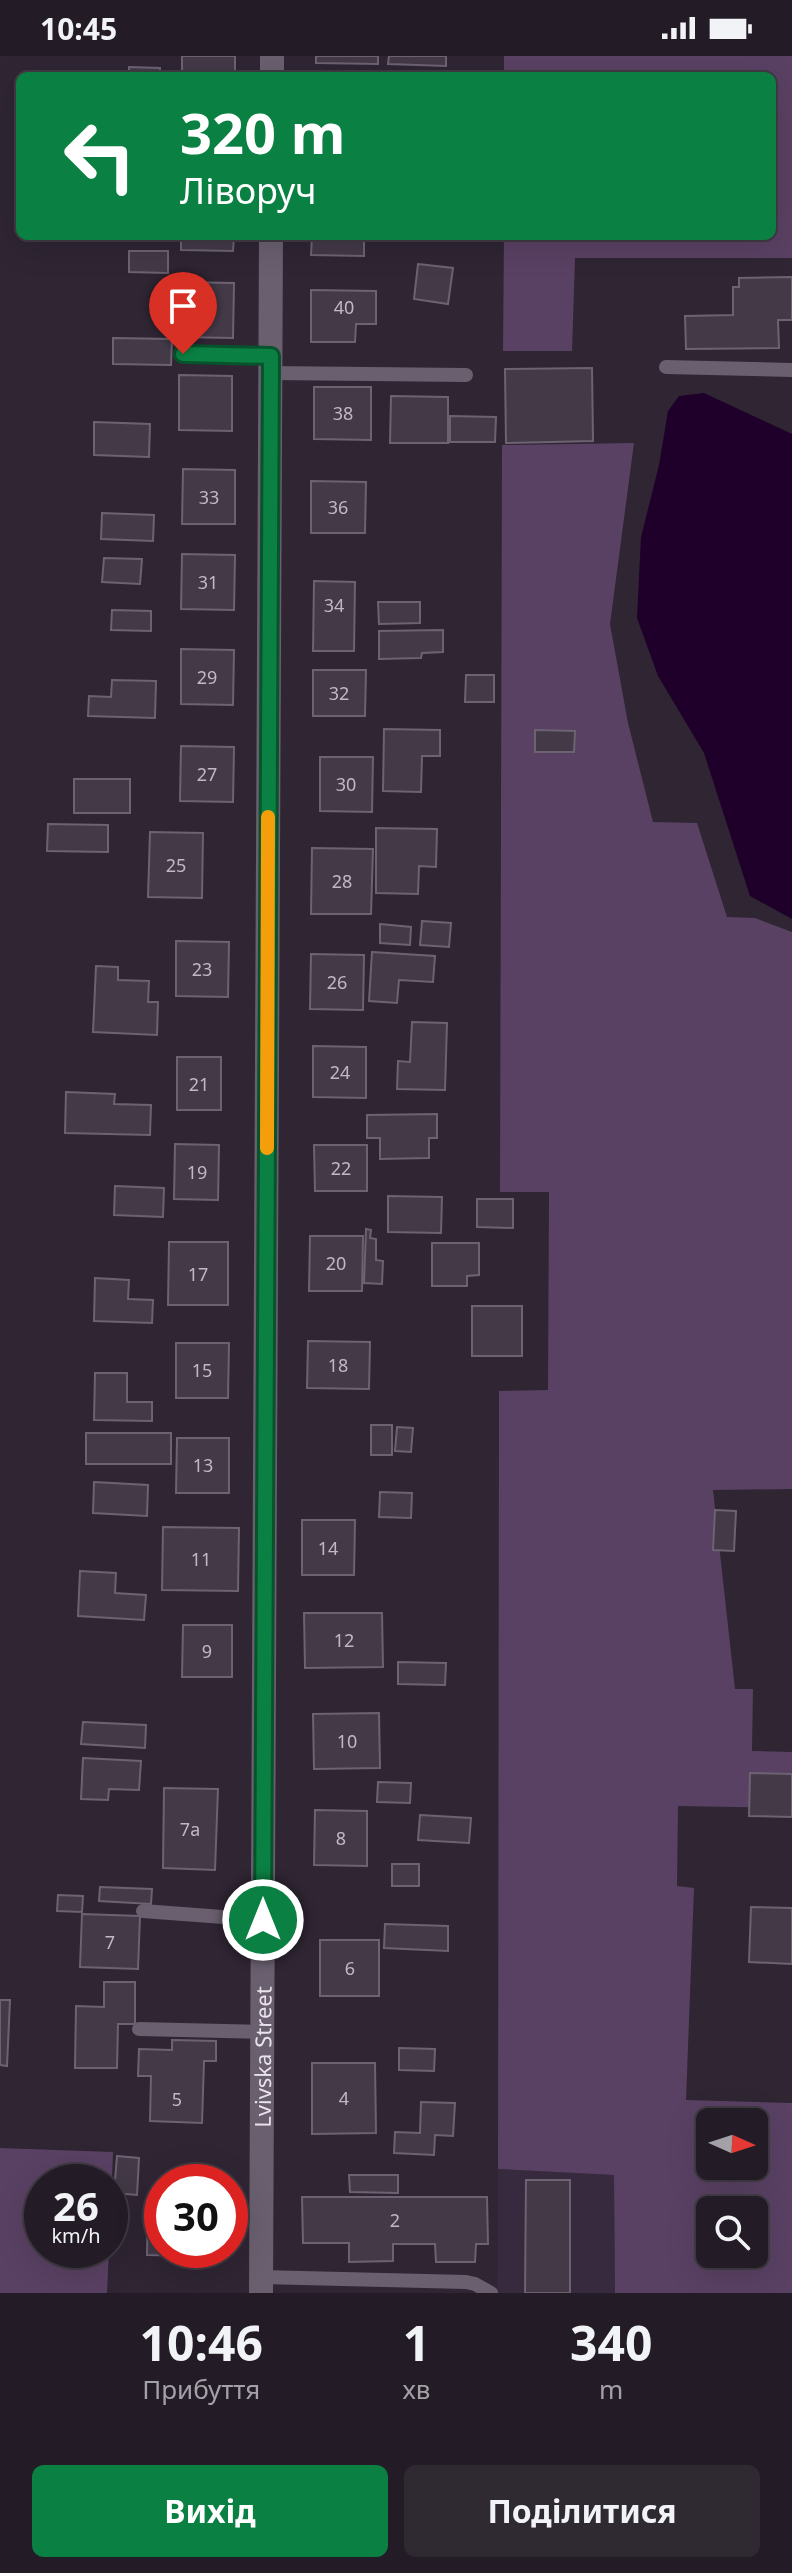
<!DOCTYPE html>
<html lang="uk">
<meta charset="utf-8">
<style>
:root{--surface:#231c26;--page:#2f2932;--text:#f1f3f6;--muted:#a3a1a7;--line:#403a43;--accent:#0b8043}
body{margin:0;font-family:"Noto Sans",sans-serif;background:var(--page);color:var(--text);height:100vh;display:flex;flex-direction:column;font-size:30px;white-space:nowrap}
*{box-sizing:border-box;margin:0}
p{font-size:26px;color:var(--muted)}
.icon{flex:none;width:44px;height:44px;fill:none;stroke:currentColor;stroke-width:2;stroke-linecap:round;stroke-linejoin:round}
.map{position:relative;height:2237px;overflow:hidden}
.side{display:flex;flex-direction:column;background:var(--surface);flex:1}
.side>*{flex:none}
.top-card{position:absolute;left:16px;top:16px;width:760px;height:168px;border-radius:12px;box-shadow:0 8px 32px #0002,0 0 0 2px var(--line);background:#0b8043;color:#fff;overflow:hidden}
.needle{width:52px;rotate:93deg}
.fabs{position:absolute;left:696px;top:2052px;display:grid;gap:16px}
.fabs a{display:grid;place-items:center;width:72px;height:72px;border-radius:12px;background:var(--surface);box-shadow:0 8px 32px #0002,0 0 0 2px var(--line);font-size:40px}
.speed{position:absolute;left:24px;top:2108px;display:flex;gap:16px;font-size:40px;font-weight:700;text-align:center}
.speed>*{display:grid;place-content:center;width:104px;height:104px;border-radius:50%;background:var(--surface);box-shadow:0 8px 32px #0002,0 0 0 2px var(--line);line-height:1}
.speed small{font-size:20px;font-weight:400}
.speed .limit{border:12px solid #d22;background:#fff;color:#111}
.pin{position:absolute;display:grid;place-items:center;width:68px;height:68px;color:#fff;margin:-82px -34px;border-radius:50% 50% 50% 0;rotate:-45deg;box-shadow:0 0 8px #0007}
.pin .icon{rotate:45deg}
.me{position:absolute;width:88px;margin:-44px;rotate:0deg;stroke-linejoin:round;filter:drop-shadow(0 0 6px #0008)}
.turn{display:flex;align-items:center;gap:28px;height:168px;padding:0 32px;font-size:36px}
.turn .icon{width:104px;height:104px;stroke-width:2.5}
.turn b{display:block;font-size:56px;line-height:68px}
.eta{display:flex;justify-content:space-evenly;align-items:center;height:136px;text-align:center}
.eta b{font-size:48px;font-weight:700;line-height:56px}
.primary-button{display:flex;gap:16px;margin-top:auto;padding:16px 32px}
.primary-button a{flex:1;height:92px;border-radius:12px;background:var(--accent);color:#fff;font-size:32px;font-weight:700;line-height:92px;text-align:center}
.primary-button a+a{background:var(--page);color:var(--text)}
.status{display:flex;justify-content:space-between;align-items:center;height:56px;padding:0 40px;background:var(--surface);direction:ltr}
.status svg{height:22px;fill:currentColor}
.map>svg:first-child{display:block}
.built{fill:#382a3e}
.green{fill:#594163;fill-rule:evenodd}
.water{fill:#1f002b}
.building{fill:#433947;stroke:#6d6272;stroke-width:2}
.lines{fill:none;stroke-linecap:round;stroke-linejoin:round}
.service{stroke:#6a5f6f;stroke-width:14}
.minor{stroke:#6a5f6f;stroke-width:24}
.route-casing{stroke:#07532c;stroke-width:20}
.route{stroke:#0b8043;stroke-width:14}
.slow{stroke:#f59e0b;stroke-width:14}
.labels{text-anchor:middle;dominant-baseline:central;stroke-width:8;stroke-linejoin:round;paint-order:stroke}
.number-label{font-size:18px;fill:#c0b8c3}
.street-label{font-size:22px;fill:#e9e3ec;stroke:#261c29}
</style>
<div class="status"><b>10:45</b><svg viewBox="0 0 49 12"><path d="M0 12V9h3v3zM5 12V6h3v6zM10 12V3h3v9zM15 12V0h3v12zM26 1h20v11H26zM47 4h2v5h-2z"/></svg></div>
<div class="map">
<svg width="792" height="2237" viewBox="0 0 792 2237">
<rect width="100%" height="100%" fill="#2f2533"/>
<!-- built -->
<path class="built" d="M498,2113L614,2119L615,2236L641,2237H496L498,2219Z"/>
<!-- green -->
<path class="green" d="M504,0H792V202H575L572,295H503L504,180H772V20H504Z
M634,387L610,568L628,667L653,766L697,767L727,861L755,862L792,876V1433L713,1434L735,1633H753L752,1695L792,1696V1752L678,1750L677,1830L694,1832L686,2044L792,2047V2237H615L614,2119L498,2113L499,1335L548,1334L549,1136H500L502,389ZM710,2066H754V2110H710ZM710,2154H754V2198H710Z
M0,2092L113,2096L110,2176V2126H42V2194H109L107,2237H0Z"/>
<!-- water -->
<path class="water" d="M704,337L792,378V863L750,840L704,697L658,620L637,562L641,481L659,409L668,355L679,340Z"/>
<!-- building -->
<path class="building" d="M182,0H235V17L182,16Z
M316,0H378V8L316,7Z
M389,0H446V10L388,8Z
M129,11L160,12V20H129Z
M16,70H20V124H15Z
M181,180H234L233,195L181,194Z
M312,180H364V200L311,199Z
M383,180H433L432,185L383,183Z
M129,195H168V217L129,216Z
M418,208L453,212L448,248L414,243Z
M792,221V264H778L779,292L686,293L685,260L733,259V231H739V222Z
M181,226L234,227L233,282L180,281Z
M311,234L376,235V268H356L355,286H311Z
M113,282L172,283L171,309L113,308Z
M592,312L593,385L506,387L505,313Z
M179,319L232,320V375L179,374Z
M314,331H371V384L314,383Z
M391,340L448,341V387H390Z
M450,360L496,361L495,386H450Z
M94,366L150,368L149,401L94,399Z
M183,413L235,414V468H182Z
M311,425L366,426L365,477H311Z
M102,457L154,459L153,485L101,483Z
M182,498L235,499L234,554L181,553Z
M104,502L142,503L140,528L102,526Z
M314,525L355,526L354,595H313Z
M378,546H420V567L379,568Z
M112,554L151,555V575L111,574Z
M443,574V596L422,597L421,602L379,603V575Z
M181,593L234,594L233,649L181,648Z
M313,614H366L365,660H313Z
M466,619H494V646H465Z
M112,624L156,625L155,662L88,660L89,640L111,641Z
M384,673L440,674V700H422L421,736L383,735Z
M535,674L575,675L574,696H535Z
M181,690L234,691L233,746L180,745Z
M320,701H373L372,756L320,755Z
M74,723H130V757H74Z
M48,768L108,769V796L47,795Z
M376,772L437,773L436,811L419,810L418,838L376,837Z
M150,776L203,777L202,842L148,841Z
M312,792L373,793L371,858H311Z
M422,865L451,867L449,891L420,889Z
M380,868L411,871L410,889L380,887Z
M176,885L229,886L228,941L176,940Z
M372,896L435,900L433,926L399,924L397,947L369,945Z
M311,898L364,899L363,954L310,953Z
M96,910L118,911V924L149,925L148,946H158L157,979L93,976Z
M412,966L447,967L445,1034L397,1033L398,1005L410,1006Z
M313,990L366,991V1042L313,1041Z
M177,1001H221V1054H177Z
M66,1036L115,1038L114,1048L151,1049L150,1079L65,1077Z
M437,1058V1082H429V1102L380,1103V1082H367V1059Z
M175,1088L219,1089L218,1144L174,1143Z
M314,1089H367V1135H315Z
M115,1130L164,1132L163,1161L114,1159Z
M388,1140L442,1141L441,1177L388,1176Z
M477,1143H513V1172L477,1171Z
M366,1173L371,1174L370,1182L376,1183V1204L383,1205L382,1228L364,1227Z
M310,1180H363L362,1235H309Z
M169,1186H228V1249H168Z
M432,1187H479V1219L467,1220V1230H432Z
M95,1222L129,1224L128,1243L153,1244L152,1267L94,1265Z
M472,1250H522V1300H472Z
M308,1285L370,1286L369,1333L307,1332Z
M176,1287H229L228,1342H176Z
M95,1317H127V1346H152V1365L94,1364Z
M371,1369H392V1399H371Z
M397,1371L413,1372L411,1396L395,1395Z
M86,1377H171V1408H86Z
M177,1382H229V1437H176Z
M94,1426L148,1429L147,1460L93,1457Z
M380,1436L412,1437L411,1462L379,1461Z
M715,1454L736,1455L734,1495L713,1494Z
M302,1464H355L354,1519H302Z
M163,1471L239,1472L238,1535L162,1534Z
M80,1515L116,1517L115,1537L146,1539L144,1564L78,1560Z
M304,1557H382L383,1611L305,1612Z
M183,1569H232V1621H182Z
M398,1606L446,1607L445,1629L398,1628Z
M379,1657L380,1712L314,1713L313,1658Z
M83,1666L146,1669L145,1692L81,1688Z
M83,1702L141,1705L139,1734L109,1733L108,1744L81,1743Z
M750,1717L792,1718V1761L749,1760Z
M378,1726L411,1727L410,1747L377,1746Z
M164,1732L218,1733L215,1814L163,1812Z
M315,1754L367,1755V1810L314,1809Z
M420,1759L471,1762L469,1787L418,1784Z
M392,1808H419V1830H392Z
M100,1831L152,1833L151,1848L99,1845Z
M58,1839L83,1840L82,1856L57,1855Z
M751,1851L792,1852V1908L749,1906Z
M82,1858L140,1860L138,1913L80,1911Z
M385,1868L448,1870V1895L384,1892Z
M320,1884H379V1940H320Z
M104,1926H135V1968H118L117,2012H75L76,1950L104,1951Z
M0,1944H10L7,2010L0,2009Z
M172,1984L216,1985V2005H204L202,2067L150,2065L151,2020H138L139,1993L172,1994Z
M399,1992L435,1993L434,2015L399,2014Z
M312,2007H375L376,2077L312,2078Z
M421,2046L455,2047L453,2080L435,2079L434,2099L394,2097L395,2076L420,2077Z
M117,2100L139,2102L137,2139L114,2137Z
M349,2119H398V2137L350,2136Z
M526,2124H570V2237H525Z
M302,2141H487L488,2188H476L475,2206H436L435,2188H393V2205L349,2206V2187H303Z
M148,2144H162V2194H205L204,2200L147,2199Z"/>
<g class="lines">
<!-- service -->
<path class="service" d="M183,298L271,300
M666,311L792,314
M270,317L466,319
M143,1855L263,1864
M139,1973L263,1976
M261,2221L466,2226L475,2228L491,2237"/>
<!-- minor -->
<g class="minor">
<path d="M272,20V0"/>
<path id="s1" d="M261,2237L271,180"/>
</g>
</g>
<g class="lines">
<!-- route casing -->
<g class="route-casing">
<path id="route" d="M183,298L271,300L263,1864"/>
</g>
<!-- route -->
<use href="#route" class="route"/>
<!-- slow -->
<path class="slow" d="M267,1092L268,761"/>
</g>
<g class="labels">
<!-- number labels -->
<g class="number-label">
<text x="344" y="251">40</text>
<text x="343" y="357">38</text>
<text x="209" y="441">33</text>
<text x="338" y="451">36</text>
<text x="208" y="526">31</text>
<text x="334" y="549">34</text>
<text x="207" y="621">29</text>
<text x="339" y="637">32</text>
<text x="207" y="718">27</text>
<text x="346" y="728">30</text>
<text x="176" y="809">25</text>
<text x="342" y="825">28</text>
<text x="202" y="913">23</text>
<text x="337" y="926">26</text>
<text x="340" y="1016">24</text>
<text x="199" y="1028">21</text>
<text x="341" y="1112">22</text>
<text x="197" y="1116">19</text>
<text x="336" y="1207">20</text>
<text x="198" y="1218">17</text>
<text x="338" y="1309">18</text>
<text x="202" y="1314">15</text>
<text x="203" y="1409">13</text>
<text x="328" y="1492">14</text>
<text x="201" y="1503">11</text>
<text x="344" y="1584">12</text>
<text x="207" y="1595">9</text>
<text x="347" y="1685">10</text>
<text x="190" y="1773">7а</text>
<text x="341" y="1782">8</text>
<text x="110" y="1886">7</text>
<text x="350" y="1912">6</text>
<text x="344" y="2042">4</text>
<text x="177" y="2043">5</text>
<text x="395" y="2164">2</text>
</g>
<!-- street labels -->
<g class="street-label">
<text stroke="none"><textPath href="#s1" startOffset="236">Lvivska Street</textPath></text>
</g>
</g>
</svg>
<div class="fabs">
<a><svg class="needle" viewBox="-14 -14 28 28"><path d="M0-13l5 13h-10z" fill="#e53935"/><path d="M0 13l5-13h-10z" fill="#a3a1a7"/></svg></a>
<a><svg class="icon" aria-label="search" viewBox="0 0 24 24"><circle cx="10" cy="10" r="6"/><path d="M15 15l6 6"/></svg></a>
</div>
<div class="speed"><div>26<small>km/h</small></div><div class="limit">30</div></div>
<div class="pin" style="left:183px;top:298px;background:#d93025"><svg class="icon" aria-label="arrive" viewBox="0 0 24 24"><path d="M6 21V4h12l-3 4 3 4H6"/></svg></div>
<svg class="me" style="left:263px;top:1864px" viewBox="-20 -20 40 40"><circle r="17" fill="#0b8043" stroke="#fff" stroke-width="3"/><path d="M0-11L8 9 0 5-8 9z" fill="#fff"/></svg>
<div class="top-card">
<div class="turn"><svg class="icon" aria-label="left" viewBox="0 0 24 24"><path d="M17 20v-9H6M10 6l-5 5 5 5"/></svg><div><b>320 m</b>Ліворуч</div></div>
</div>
</div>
<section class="side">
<div class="eta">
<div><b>10:46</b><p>Прибуття</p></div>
<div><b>1</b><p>хв</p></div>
<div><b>340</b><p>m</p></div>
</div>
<div class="primary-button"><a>Вихід</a><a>Поділитися</a></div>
</section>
